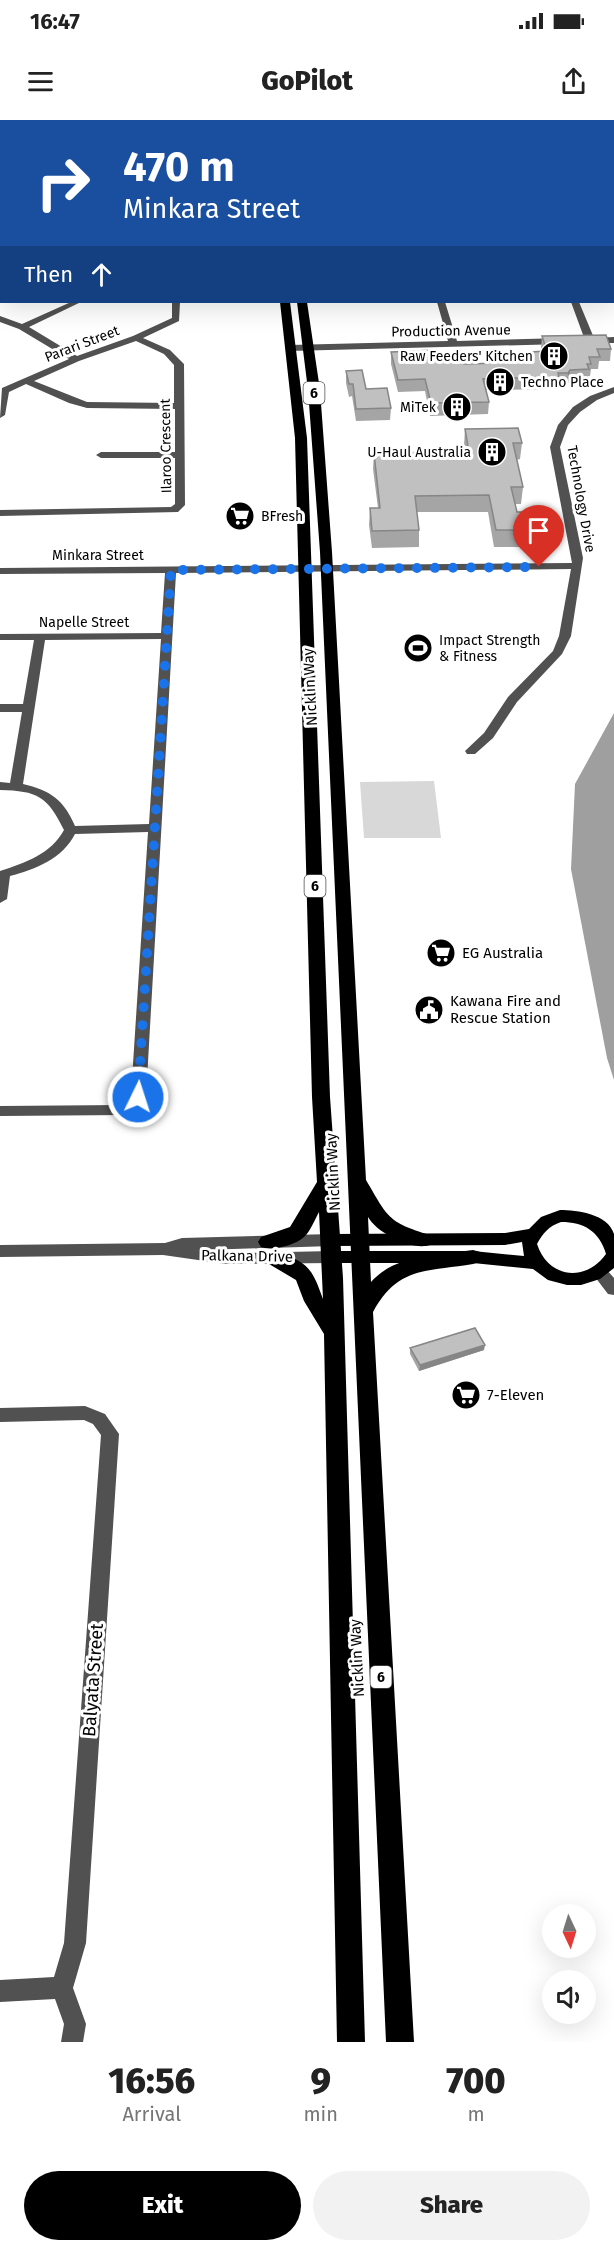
<!DOCTYPE html>
<style>
:root{--surface:#fff;--page:#f2f2f2;--text:#222;--muted:#767676;--accent:#000}
body{margin:0;font-family:"Fira Sans",sans-serif;background:var(--page);color:var(--text);height:100vh;display:flex;flex-direction:column;font-size:22px;white-space:nowrap}
*{box-sizing:border-box;margin:0}
p{font-size:20px;color:var(--muted)}
.icon{flex:none;width:33px;height:33px;fill:none;stroke:currentColor;stroke-width:2;stroke-linecap:round;stroke-linejoin:round}
.map{position:relative;height:1922px;overflow:hidden}
.panel{display:flex;flex-direction:column;background:var(--surface);flex:1}
.panel>*{flex:none}
.guide{position:absolute;left:0px;top:0px;width:615px;height:183px;box-shadow:0 6px 24px #0002;background:#1a4fa0;color:#fff;overflow:hidden}
.needle{width:39px;rotate:176deg}
.buttons{position:absolute;left:542px;top:1784px;display:grid;gap:12px}
.buttons a{display:grid;place-items:center;width:54px;height:54px;border-radius:50%;background:var(--surface);box-shadow:0 6px 24px #0002;font-size:30px}
.pin{position:absolute;display:grid;place-items:center;width:51px;height:51px;color:#fff;margin:-62px -26px;border-radius:50% 50% 50% 0;rotate:-45deg;box-shadow:0 0 6px #0007}
.pin .icon{rotate:45deg}
.me{position:absolute;width:66px;margin:-33px;rotate:4deg;stroke-linejoin:round;filter:drop-shadow(0 0 4px #0008)}
.turn{display:flex;align-items:center;gap:21px;height:126px;padding:0 24px;font-size:27px}
.turn .icon{width:78px;height:78px;stroke-width:2.5}
.turn b{display:block;font-size:42px;line-height:51px}
.then{display:flex;align-items:center;height:57px;padding:0 24px;background:#0003;gap:12px;font-size:22px}
.eta{display:flex;justify-content:space-evenly;align-items:center;height:102px;text-align:center}
.eta b{font-size:36px;font-weight:800;line-height:42px}
.action{display:flex;gap:12px;margin-top:auto;padding:12px 24px}
.action a{flex:1;height:69px;border-radius:36px;background:var(--accent);color:#fff;font-size:24px;font-weight:800;line-height:69px;text-align:center}
.action a+a{background:var(--page);color:var(--text)}
.status{display:flex;justify-content:space-between;align-items:center;height:42px;padding:0 30px;background:var(--surface);direction:ltr}
.status svg{height:16px;fill:currentColor}
header{display:flex;justify-content:space-between;align-items:center;height:78px;padding:0 24px;background:var(--surface);font-size:27px;font-weight:800}
.map>svg:first-child{display:block}
.green{fill:#d8d8d8}
.water{fill:#9f9f9f}
.lines{fill:none;stroke-linecap:round;stroke-linejoin:round}
.minor{fill:#515151;fill-rule:evenodd}
.major{fill:#000;fill-rule:evenodd}
.highway{fill:#000;fill-rule:evenodd}
.wall{fill:#a5a5a5}
.shaded-wall{fill:#868686}
.building{fill:#c0c0c0;stroke:#868686;stroke-width:1.5}
.route{stroke:#1a73e8;stroke-width:10;stroke-dasharray:0 18}
.labels{text-anchor:middle;dominant-baseline:central;stroke-width:6;stroke-linejoin:round;paint-order:stroke}
.far-street-label{font-size:14px;fill:#000;stroke:#fff}
.far-poi-label{font-size:14px;fill:#000;stroke:#fff;text-anchor:end}
.shield{fill:#fff;stroke:#4c4c4c;stroke-width:1.5}
.shield-label{font-size:14px;font-weight:bold;fill:#000}
.street-label{font-size:15px;fill:#000;stroke:#fff}
.poi-label{font-size:15px;fill:#000;stroke:#fff;text-anchor:start}
.near-street-label{font-size:18px;fill:#000;stroke:#fff}
</style>
<div class="status"><b>16:47</b><svg viewBox="0 0 49 12"><path d="M0 12V9h3v3zM5 12V6h3v6zM10 12V3h3v9zM15 12V0h3v12zM26 1h20v11H26zM47 4h2v5h-2z"/></svg></div>
<header><svg class="icon" aria-label="menu" viewBox="0 0 24 24"><path d="M4 6h16M4 12h16M4 18h16"/></svg>GoPilot<svg class="icon" aria-label="share" viewBox="0 0 24 24"><path d="M12 15V3M7 8l5-5 5 5M5 13v7h14v-7"/></svg></header>
<div class="map">
<svg width="614" height="1922" viewBox="0 0 614 1922">
<rect width="100%" height="100%" fill="#fff"/>
<!-- green -->
<path class="green" d="M293,0H614V20V2Z
M434,661L441,718H364L360,662Z"/>
<!-- water -->
<path class="water" d="M614,593V960L607,938L571,749L575,664Z"/>
<g class="lines">
<!-- minor -->
<path class="minor" d="M30,0H38V2H30Z
M171,0H179V2H171Z
M510,0H518V2H511Z
M0,65H2V69H0Z
M0,101H2V105H0Z
M0,134H2V140H0Z
M71,182H81L29,207L77,236L133,216L172,198V182H180L179,201L143,218L170,230L184,244L185,385L178,392L0,396V390L171,387L175,384V338H101L96,335L101,332H175V289L87,288L69,283L26,264L9,272L5,295L0,298L2,268L69,239L19,209L0,202V196L22,204ZM136,221L164,234L174,245V283L87,282L34,261L79,241Z
M437,182H445L457,221L563,218L568,221L563,224L290,231L285,228L290,225L448,221Z
M571,182H579L594,218L614,217V223H586Z
M614,267V273L597,280L580,292L568,305L560,327L583,438L571,516L562,534L517,582L493,618L475,634H467L465,631L484,613L508,577L553,531L559,516L571,449L176,453L146,977L130,994L125,995L0,996V986L121,985L131,975L148,712L75,714C62,739 36,749 10,756L7,779L0,783V751C25,743 51,734 64,710C47,676 38,671 0,670V662L10,663L22,592H0V584H23L34,520H0V514L161,513L165,453L0,454V448L572,443L550,327L558,305L573,287L590,276ZM161,519L149,704L75,706C64,680 50,670 23,664L45,520Z
M332,1114L338,1116L340,1120L338,1124L332,1126L201,1130L247,1133L332,1131L338,1133L340,1137L338,1141L332,1143L226,1144L163,1135L0,1137V1125L165,1123L182,1118Z
M600,1147L606,1149L614,1158V1175L608,1174L592,1153L594,1149Z
M85,1286L105,1294L119,1314L86,1823L73,1868L86,1904L83,1922H61L64,1904L55,1879L0,1882V1860L54,1857L64,1823L101,1315L93,1304L84,1300L0,1302V1288Z"/>
<!-- major -->
<path class="major" d="M560,1090C577,1090 608,1094 614,1114C614,1123 614,1138 614,1148L600,1159L581,1165H567L548,1160L533,1149L473,1143H332L326,1141L324,1137L326,1133L332,1131H473L524,1136L522,1122L505,1125L332,1126L326,1124L324,1120L326,1116L332,1114L505,1113L529,1109L541,1097ZM561,1102C584,1102 599,1111 606,1134C585,1163 548,1158 537,1124C543,1113 549,1106 561,1102Z"/>
<!-- highway -->
<path class="highway" d="M257,0H265V2H257Z
M271,0H279V2H271Z
M280,182H290L307,318L330,977L343,1158L365,1922H337L324,1214L304,1181L296,1160L269,1144L266,1139L269,1134L276,1132C309,1142 312,1149 323,1179L319,1092C315,1099 310,1112 304,1117C294,1126 272,1131 261,1127L258,1122L261,1117L290,1107L317,1062L312,977L295,318Z
M297,182H307L320,270L332,432L366,1060C388,1097 387,1102 430,1115L433,1120L430,1125C412,1131 377,1113 368,1097L371,1162C396,1134 438,1135 473,1130L480,1132L483,1137L480,1142L473,1144C426,1152 398,1146 373,1192L414,1922H386L320,432L308,270Z"/>
</g>
<!-- wall -->
<path class="wall" d="M542,216L611,229L610,241H599L598,249H591L590,256H588V261L569,262L567,265H558V269L486,270L489,282L488,294L430,296L425,271L398,272L391,244V232L440,242L464,244L529,243L530,232L542,231L541,228Z
M346,251L366,269L391,288L390,300L356,301L352,276L349,277L346,263Z
M465,309L522,323L520,339L516,340L523,367L521,384H515L517,392L555,410L554,427H494L488,392H417L419,410V427L372,428L369,405L370,388H378L373,349L374,333L465,332L464,325Z
M410,1228L484,1230L419,1251L410,1234Z"/>
<!-- shaded-wall -->
<path class="shaded-wall" d="M570,250L569,262L567,265L568,253Z
M485,1225L484,1230L419,1251L420,1245Z"/>
<!-- building -->
<path class="building" d="M606,215L611,229H597L600,237H589L591,244H587L589,249L570,250L568,253H558L559,257L483,259L489,282L431,283L425,259L398,260L391,232L437,230L440,242H464V244L533,242L530,232L547,231L542,216Z
M362,250L366,269L387,268L391,288L356,289L353,264H349L346,251Z
M518,308L522,323H513L523,367H511L517,392H552L555,410H496L489,375L415,376L419,410L372,411L370,388H380L374,333L469,332L465,309Z
M475,1208L485,1225L420,1245L410,1228Z"/>
<g class="lines">
<!-- route -->
<path class="route" d="M138,977L171,450L539,447"/>
</g>
<!-- icons -->
<defs>
<g id="building-disc" transform="scale(1.5)"><circle r="9.5" fill="#000" stroke="#fff"/><path d="M-4-6H4V6H1V3H-1V6H-4ZM-2.5-4.3h1.7v1.8h-1.7ZM.8-4.3h1.7v1.8H.8ZM-2.5-1h1.7V.8h-1.7ZM.8-1h1.7V.8H.8Z" fill="#fff"/></g>
<g id="supermarket-disc" transform="scale(1.5)"><circle r="9.5" fill="#000" stroke="#fff"/><path d="M-6-5.5h2.5l.6 2H6L4.5 2H-2.5L-4.4-4H-6ZM-1.5 3.2a1.3 1.3 0 1 0 .1 0ZM3 3.2a1.3 1.3 0 1 0 .1 0Z" fill="#fff"/></g>
<g id="stadium-disc" transform="scale(1.5)"><circle r="9.5" fill="#000" stroke="#fff"/><path d="M0-5a6.5 5 0 1 0 0 10a6.5 5 0 1 0 0-10ZM-3.5-1.8h7v3.6h-7Z" fill="#fff"/></g>
<g id="civic-disc" transform="scale(1.5)"><circle r="9.5" fill="#000" stroke="#fff"/><path d="M-.6-6.5H3V-4.5H.6V-3L4-1V1h2V6H-6V1h2V-1L-.6-3ZM-1.2 2.5V6h2.4V2.5Z" fill="#fff"/></g>
</defs>
<g fill-rule="evenodd">
<use href="#building-disc" x="554" y="236"/>
<use href="#building-disc" x="500" y="262"/>
<use href="#building-disc" x="457" y="287"/>
<use href="#building-disc" x="492" y="332"/>
<use href="#supermarket-disc" x="240" y="396"/>
<use href="#stadium-disc" x="418" y="528"/>
<use href="#supermarket-disc" x="441" y="833"/>
<use href="#civic-disc" x="429" y="890"/>
<use href="#supermarket-disc" x="466" y="1275"/>
</g>
<g class="labels">
<!-- far-street labels -->
<g class="far-street-label">
<text transform="translate(451 211) rotate(-1)">Production Avenue</text>
<text transform="translate(82 224) rotate(-21)">Parari Street</text>
<text transform="translate(166 326) rotate(-91)">Ilaroo Crescent</text>
<text transform="translate(581 379) rotate(80)">Technology Drive</text>
<text x="98" y="435">Minkara Street</text>
<text x="84" y="502">Napelle Street</text>
</g>
<!-- far-poi labels -->
<g class="far-poi-label">
<text x="533" y="236">Raw Feeders' Kitchen</text>
<text x="521" y="262" text-anchor="start">Techno Place</text>
<text x="436" y="287">MiTek</text>
<text x="471" y="332">U-Haul Australia</text>
<text x="261" y="396" text-anchor="start">BFresh</text>
<text x="439" y="520" text-anchor="start">Impact Strength<tspan x="439" dy="16">&amp; Fitness</tspan></text>
</g>
<!-- shield labels -->
<g class="shield">
<rect x="303.5" y="262" width="21" height="22" rx="4.5"/>
<rect x="304.5" y="755" width="21" height="22" rx="4.5"/>
<rect x="370.5" y="1546" width="21" height="22" rx="4.5"/>
</g>
<g class="shield-label">
<text x="314" y="273">6</text>
<text x="315" y="766">6</text>
<text x="381" y="1557">6</text>
</g>
<!-- street labels -->
<g class="street-label">
<text transform="translate(310 567) rotate(-93)">Nicklin Way</text>
<text transform="translate(333 1052) rotate(-93)">Nicklin Way</text>
<text transform="translate(247 1136) rotate(1)">Palkana Drive</text>
<text transform="translate(357 1538) rotate(-93)">Nicklin Way</text>
</g>
<!-- poi labels -->
<g class="poi-label">
<text x="462" y="833">EG Australia</text>
<text x="450" y="881">Kawana Fire and<tspan x="450" dy="17">Rescue Station</tspan></text>
<text x="487" y="1275">7-Eleven</text>
</g>
<!-- near-street labels -->
<g class="near-street-label">
<text transform="translate(93 1560) rotate(-86)">Balyata Street</text>
</g>
</g>
</svg>
<div class="buttons">
<a><svg class="needle" viewBox="-14 -14 28 28"><path d="M0-13l5 13h-10z" fill="#e53935"/><path d="M0 13l5-13h-10z" fill="#767676"/></svg></a>
<a><svg class="icon" aria-label="sound" viewBox="0 0 24 24"><path d="M4 9h4l5-4v14l-5-4H4zM17 9q2 3 0 6"/></svg></a>
</div>
<div class="pin" style="left:539px;top:447px;background:#d93025"><svg class="icon" aria-label="arrive" viewBox="0 0 24 24"><path d="M6 21V4h12l-3 4 3 4H6"/></svg></div>
<svg class="me" style="left:138px;top:977px" viewBox="-20 -20 40 40"><circle r="17" fill="#1a73e8" stroke="#fff" stroke-width="3"/><path d="M0-11L8 9 0 5-8 9z" fill="#fff"/></svg>
<div class="guide">
<div class="turn"><svg class="icon" aria-label="right" viewBox="0 0 24 24"><path d="M7 20v-9h11M14 6l5 5-5 5"/></svg><div><b>470 m</b>Minkara Street</div></div>
<div class="then">Then<svg class="icon" aria-label="ahead" viewBox="0 0 24 24"><path d="M12 20V5M6 11l6-6 6 6"/></svg></div>
</div>
</div>
<section class="panel">
<div class="eta">
<div><b>16:56</b><p>Arrival</p></div>
<div><b>9</b><p>min</p></div>
<div><b>700</b><p>m</p></div>
</div>
<div class="action"><a>Exit</a><a>Share</a></div>
</section>
